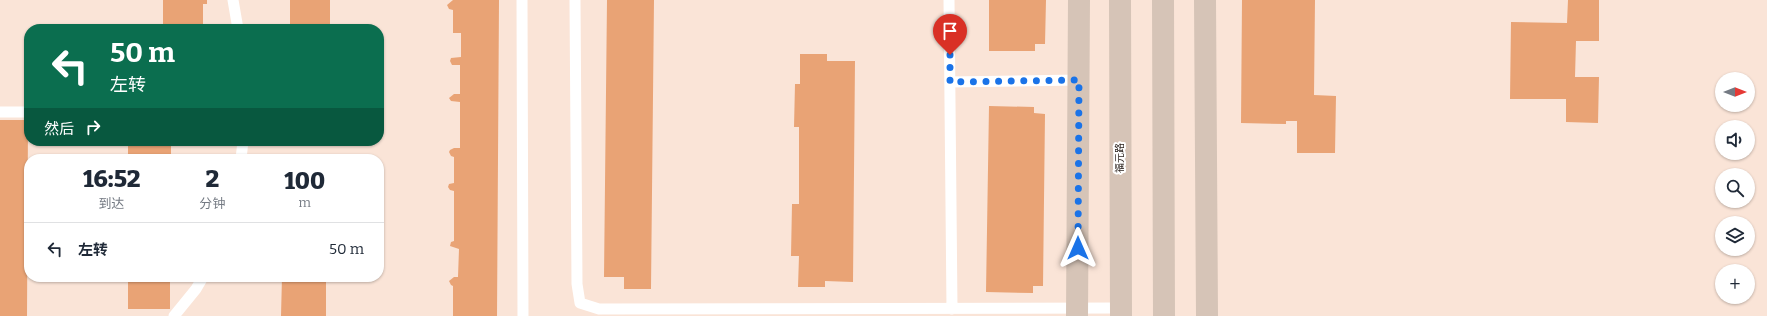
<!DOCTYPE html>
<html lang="zh">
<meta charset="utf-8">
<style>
:root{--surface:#fff;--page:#f2f2f3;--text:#1f2937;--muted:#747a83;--line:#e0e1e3}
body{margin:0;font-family:Bitter,"Noto Sans SC",serif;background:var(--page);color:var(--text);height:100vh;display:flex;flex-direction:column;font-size:15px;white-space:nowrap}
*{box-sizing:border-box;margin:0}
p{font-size:13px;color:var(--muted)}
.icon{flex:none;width:22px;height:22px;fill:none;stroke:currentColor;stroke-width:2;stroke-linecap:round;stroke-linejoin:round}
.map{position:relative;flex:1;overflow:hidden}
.panel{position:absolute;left:24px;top:154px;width:360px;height:128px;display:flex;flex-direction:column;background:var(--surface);border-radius:16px;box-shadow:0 1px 3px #0004}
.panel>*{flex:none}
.hud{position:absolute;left:24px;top:24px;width:360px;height:122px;border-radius:16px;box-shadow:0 1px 3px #0004;background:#0b6e4f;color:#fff;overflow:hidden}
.needle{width:26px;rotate:90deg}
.tools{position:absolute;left:1715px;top:72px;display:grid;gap:8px}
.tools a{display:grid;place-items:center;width:40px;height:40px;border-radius:50%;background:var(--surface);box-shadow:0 1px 3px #0004;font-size:20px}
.pin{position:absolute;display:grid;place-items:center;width:34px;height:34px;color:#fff;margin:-41px -17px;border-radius:50% 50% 50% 0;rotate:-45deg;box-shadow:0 0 4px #0007}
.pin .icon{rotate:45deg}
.me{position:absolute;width:44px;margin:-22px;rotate:0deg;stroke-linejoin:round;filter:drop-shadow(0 0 3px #0008)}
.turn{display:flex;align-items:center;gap:14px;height:84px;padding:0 20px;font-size:18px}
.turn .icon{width:52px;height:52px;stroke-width:2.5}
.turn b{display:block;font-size:28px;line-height:34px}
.then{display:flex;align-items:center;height:38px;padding:0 20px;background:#0003;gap:8px;font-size:15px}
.eta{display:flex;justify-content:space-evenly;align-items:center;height:68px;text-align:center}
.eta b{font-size:24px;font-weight:800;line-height:28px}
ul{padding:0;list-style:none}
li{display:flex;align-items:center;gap:12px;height:52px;padding:0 20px;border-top:1px solid var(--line)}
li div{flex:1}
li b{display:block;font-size:15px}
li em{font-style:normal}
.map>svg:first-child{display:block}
.building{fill:#e9a375}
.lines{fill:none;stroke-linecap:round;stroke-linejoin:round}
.lane{stroke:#fff;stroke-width:11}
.secondary{stroke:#d6c4b7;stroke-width:22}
.route{stroke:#1a73e8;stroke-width:7;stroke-dasharray:0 12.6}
.labels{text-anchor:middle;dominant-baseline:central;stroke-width:4;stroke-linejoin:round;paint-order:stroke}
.street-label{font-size:10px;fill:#2d2520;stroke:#fff}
</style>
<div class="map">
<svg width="1767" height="316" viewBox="0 0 1767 316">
<rect width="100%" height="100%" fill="#fae4d7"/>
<!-- building -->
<path class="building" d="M163,0H207V4H203V29H163Z
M290,0H330V29H290Z
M453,0H499L497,316H453V286L451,285L449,281L454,277H458L459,249L450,246L451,242L454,241V191L450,190L448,187L449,184L454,183V157L451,156L449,152L450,150L454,148H460V102L451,101L449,98L454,94H460V65H452L450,61L451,58L461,57V33H453V10L449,9L447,5Z
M607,0H654L651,289H624V277H604Z
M989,0H1046L1045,44H1035V51H989Z
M1242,0H1315L1314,95L1336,96L1335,153H1297V121H1286V124L1241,123Z
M1568,0H1599V41H1576L1575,77H1599L1598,123L1566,122V99H1510L1511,22L1567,23Z
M800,54H827V61H855L853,282L825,281V287H798L799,256H791L792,204H799V127H794L795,84H800Z
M989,106L1034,107V113L1045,114L1043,286H1033V293L986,292Z
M0,120H28L27,316H0Z
M128,141H171V159H123V155H128Z
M123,277H170V309H128V282H123Z
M282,277H326V316H281Z"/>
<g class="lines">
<!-- lane -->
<path class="lane" d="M233,0L238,29
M522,0L523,316
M575,0L577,284L580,303L599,309L1121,308
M949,0L952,309
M950,82L1079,80
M0,112H29
M241,159L243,141
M174,316L196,289L203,277"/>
<!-- secondary -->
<path class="secondary" d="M1120,0L1121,316
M1163,0L1164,316
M1205,0L1207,316
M1077,316L1079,0"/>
</g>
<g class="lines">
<!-- route -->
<path class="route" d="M950,55V82L1079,80L1078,248"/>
</g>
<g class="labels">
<!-- street labels -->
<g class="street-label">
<text transform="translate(1120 158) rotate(-90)">福元路</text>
</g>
</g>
</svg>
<div class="tools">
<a><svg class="needle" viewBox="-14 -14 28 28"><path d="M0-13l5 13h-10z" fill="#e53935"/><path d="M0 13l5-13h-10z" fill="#747a83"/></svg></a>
<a><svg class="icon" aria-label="sound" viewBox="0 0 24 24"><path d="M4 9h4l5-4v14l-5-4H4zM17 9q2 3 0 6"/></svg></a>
<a><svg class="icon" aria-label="search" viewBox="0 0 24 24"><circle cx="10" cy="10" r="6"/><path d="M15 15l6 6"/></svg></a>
<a><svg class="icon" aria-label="layers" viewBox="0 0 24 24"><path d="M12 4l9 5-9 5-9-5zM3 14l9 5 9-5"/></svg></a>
<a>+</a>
</div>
<div class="pin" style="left:950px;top:55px;background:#d93025"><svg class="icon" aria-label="arrive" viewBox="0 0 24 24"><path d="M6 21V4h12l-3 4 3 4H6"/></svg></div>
<svg class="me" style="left:1078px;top:248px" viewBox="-20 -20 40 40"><path d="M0-17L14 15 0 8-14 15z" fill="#1a73e8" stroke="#fff" stroke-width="4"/></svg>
<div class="hud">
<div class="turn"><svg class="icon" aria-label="left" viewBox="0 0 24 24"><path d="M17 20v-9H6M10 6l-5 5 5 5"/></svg><div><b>50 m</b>左转</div></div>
<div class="then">然后<svg class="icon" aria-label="right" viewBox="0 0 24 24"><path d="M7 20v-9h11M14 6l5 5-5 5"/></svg></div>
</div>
<section class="panel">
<div class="eta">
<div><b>16:52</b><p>到达</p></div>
<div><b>2</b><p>分钟</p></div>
<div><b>100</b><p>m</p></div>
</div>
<ul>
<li><svg class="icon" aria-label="left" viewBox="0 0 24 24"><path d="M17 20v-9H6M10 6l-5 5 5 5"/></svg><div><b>左转</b></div><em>50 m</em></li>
</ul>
</section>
</div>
